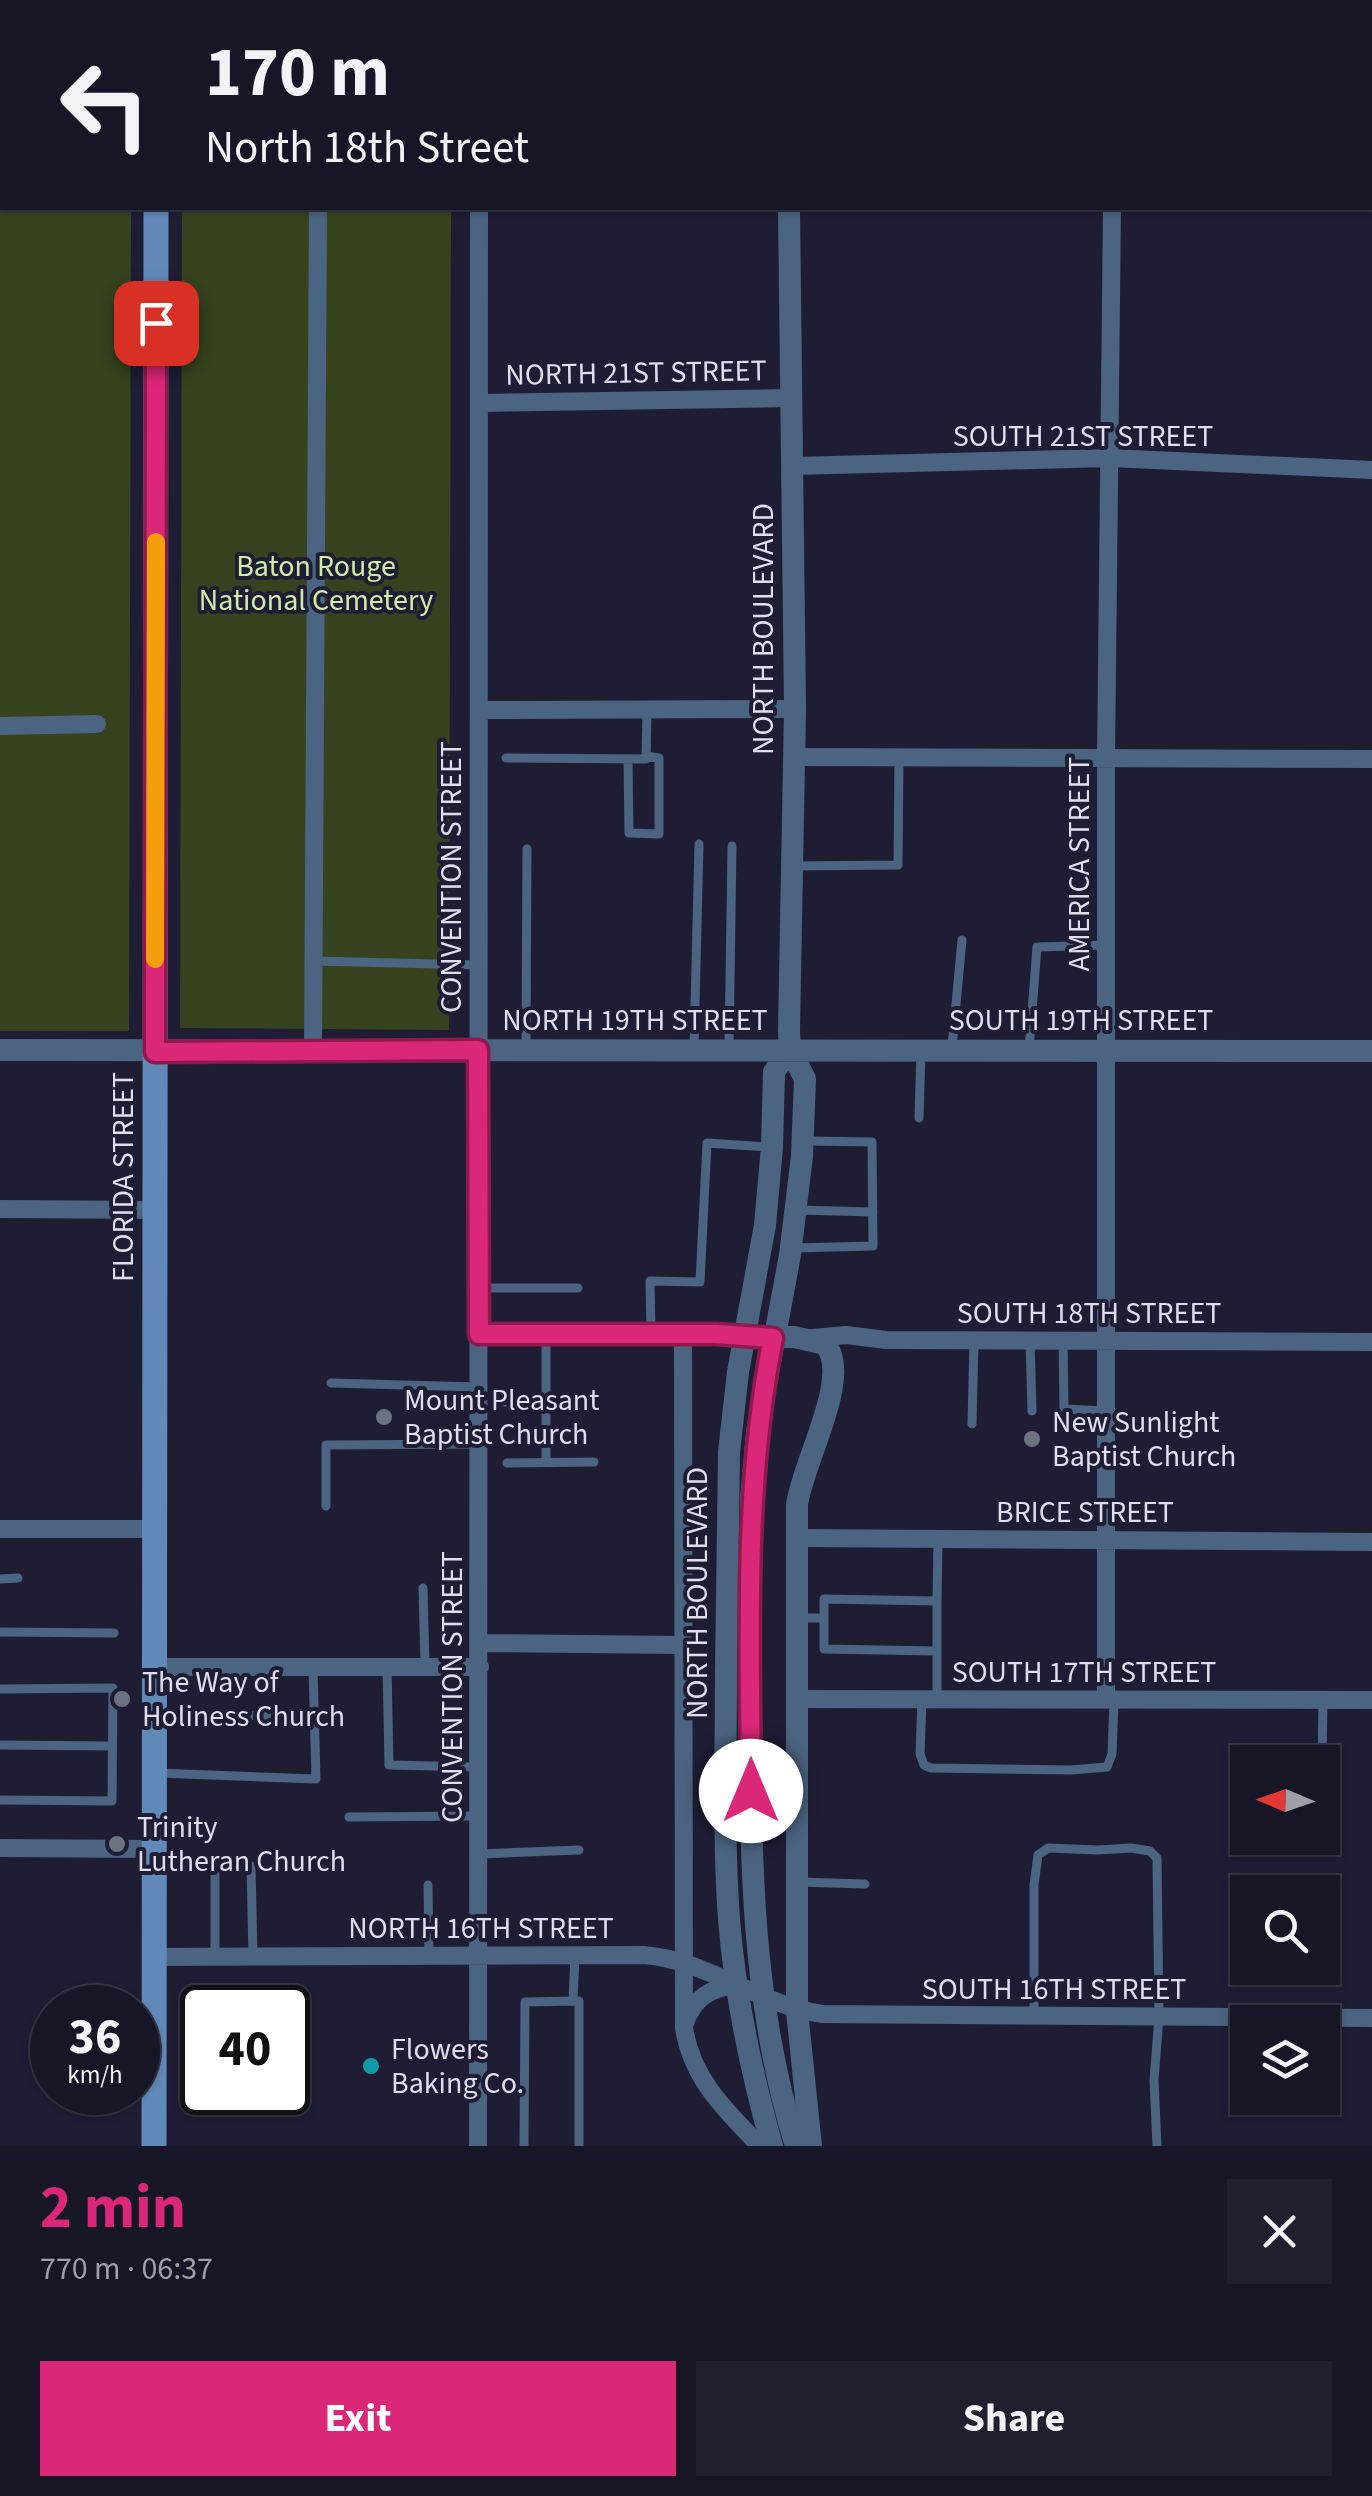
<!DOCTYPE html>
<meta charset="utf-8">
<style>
:root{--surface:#161627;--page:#1f1f2f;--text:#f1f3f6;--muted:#9e9fa7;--line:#353544;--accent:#db2777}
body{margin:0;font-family:"Source Sans 3",sans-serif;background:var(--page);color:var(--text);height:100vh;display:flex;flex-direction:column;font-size:38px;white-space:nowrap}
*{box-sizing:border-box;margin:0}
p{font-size:32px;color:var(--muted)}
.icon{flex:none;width:55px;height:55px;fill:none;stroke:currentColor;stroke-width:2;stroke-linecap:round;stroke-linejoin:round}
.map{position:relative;height:2146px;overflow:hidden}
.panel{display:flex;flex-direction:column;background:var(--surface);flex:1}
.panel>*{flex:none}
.guide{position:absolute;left:0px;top:0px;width:1372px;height:210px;box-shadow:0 2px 8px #0004,0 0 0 2px var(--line);background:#161627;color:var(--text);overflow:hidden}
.needle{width:65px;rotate:272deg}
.fabs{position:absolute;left:1230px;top:1745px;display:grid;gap:20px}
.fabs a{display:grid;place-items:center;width:110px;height:110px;border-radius:0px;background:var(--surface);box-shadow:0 2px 8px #0004,0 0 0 2px var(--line);font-size:50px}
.speed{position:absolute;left:30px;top:1985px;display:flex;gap:20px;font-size:50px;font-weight:700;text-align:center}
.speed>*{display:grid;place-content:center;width:130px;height:130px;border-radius:50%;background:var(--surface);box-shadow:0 2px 8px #0004,0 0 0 2px var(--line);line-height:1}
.speed small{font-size:25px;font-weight:400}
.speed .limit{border:5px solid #111;border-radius:15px;background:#fff;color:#111}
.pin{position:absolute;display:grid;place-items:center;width:85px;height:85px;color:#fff;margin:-42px;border-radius:20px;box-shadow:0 5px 15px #0006}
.me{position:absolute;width:110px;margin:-55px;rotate:0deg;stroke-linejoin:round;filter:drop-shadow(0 0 8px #0008)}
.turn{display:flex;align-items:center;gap:35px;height:210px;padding:0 40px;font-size:45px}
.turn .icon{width:130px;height:130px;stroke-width:2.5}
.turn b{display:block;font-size:70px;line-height:85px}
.round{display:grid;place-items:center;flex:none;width:105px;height:105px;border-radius:0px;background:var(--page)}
.summary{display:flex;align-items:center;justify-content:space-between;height:170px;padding:0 40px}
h1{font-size:60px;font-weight:700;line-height:75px;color:var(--accent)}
.action{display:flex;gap:20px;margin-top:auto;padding:20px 40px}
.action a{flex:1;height:115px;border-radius:0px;background:var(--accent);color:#fff;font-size:40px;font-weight:700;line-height:115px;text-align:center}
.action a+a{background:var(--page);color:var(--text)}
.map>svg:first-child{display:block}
.green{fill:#36431e}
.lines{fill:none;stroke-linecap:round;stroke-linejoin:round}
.service{stroke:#4b6481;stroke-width:9}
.minor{stroke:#4b6481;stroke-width:18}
.tertiary{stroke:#4b6481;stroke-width:22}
.secondary{stroke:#628ab9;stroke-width:25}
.primary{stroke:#73a8e4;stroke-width:25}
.tertiary-bridge{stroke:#4b6481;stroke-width:22}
.route-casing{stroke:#8e194d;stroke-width:25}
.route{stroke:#db2777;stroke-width:18}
.slow{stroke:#f59e0b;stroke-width:18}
.worship-dot{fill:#6b7280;stroke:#1e1d34;stroke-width:4}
.culture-dot{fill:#0f9aa8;stroke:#1e1d34;stroke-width:4}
.labels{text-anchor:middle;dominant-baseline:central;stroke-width:8;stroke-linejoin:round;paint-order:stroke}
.street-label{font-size:30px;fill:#dedeee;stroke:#1e1d34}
.park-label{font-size:30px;fill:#d2eba7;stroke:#1e1d34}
.poi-label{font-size:30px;fill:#dedeee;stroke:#1e1d34;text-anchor:start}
</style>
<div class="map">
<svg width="1372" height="2146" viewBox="0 0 1372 2146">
<rect width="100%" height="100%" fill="#1e1d34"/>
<!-- green -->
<path class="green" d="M0,199L2,208H131L129,1031H0Z
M182,208H451L449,1030L180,1028Z"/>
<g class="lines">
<!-- service -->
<path class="service" d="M415,0V2
M221,2V0
M506,758L646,759L647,711
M628,759L629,833L659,834V758L646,756
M792,866L898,865L899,758
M314,961L478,965
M694,1047L699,844
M952,1047L962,940
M526,1048L527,849
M729,1048L732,846
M1029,1050L1037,947L1106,945
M919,1118L921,1051
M797,1210L873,1212
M794,1248L873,1246L872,1142L805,1141
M479,1288H578
M546,1335V1462
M651,1335L650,1281L700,1282L707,1143L769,1147
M1030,1340L1032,1411
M1063,1340L1064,1409L1107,1411
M331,1383L478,1387
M505,1402H585
M972,1424L974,1340
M507,1463L594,1462
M326,1506V1445L477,1444
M0,1579L18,1578
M423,1588L425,1666
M937,1601V1698
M800,1618H824V1599L937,1601L938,1539
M824,1618V1649L937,1651
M0,1632L114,1633
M387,1666L389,1765L478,1767
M0,1689L113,1688L112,1801L0,1800
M922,1700L920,1754L924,1765L931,1768L1071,1770L1107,1767L1112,1754L1114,1701
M200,1717L314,1714
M0,1745L112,1746
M1322,1762L1323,1700
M157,1773L316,1779L313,1668
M349,1817L480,1816
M1321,1847V1838
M480,1854L579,1850
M215,1865V1956
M251,1866L253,1956
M799,1882L865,1884
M428,1885L429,1955
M573,2001L575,1955
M1034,2016V1885L1038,1855L1048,1848L1098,1850L1131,1848L1150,1851L1157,1858L1159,2017L1154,2080L1157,2146
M524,2146L525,2002L579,2001V2146"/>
<!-- minor -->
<path class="minor" d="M1110,0V2
M480,2V0
M481,403L792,398
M793,466L1110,458L1372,470
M479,710L795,709
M0,726L97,724
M794,757L1372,759
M313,1051L318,208
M0,1209L155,1210
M479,1334L744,1337
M683,1336L684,2028C692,2079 725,2110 760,2146
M813,1338L846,1335L886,1340L1372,1342
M0,1529H154
M797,1538L1372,1542
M480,1643L681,1645
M154,1667H480
M796,1699L1372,1700
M1106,1700V759L1112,208
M0,1848L154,1849
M155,1957L644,1955C708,1960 760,2006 823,2014L1372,2018
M685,2023C694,1998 710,1988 736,1985
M478,2146L479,208"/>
<!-- tertiary -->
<path class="tertiary" d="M791,2V0
M0,1050L1372,1051
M744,1337H794L825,1344C853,1376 802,1463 797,1505V2011L811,2146
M726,1671L729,1452L738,1372L765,1225L772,1147L774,1072L790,1049
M750,1671L751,1499L757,1432L790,1255L802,1156L805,1079L790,1049L789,1031L795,709L789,208"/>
<!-- secondary -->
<path class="secondary" d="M156,2V0
M154,2146L156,208"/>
<!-- primary -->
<path class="primary" d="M0,170H2
M1370,188H1372"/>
<!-- tertiary-bridge -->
<path class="tertiary-bridge" d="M726,1671C726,1753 723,1837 729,1919C735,1996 751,2071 772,2146
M750,1671C751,1834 747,1989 796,2146"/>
</g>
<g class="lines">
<!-- route casing -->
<g class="route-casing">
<path id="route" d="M156,323L155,1052L478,1050L479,1334H716L773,1338C743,1488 750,1639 751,1791"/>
</g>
<!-- route -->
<use href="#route" class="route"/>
<!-- slow -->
<path class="slow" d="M155,959L156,542"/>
</g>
<!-- markers -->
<g class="worship-dot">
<circle cx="384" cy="1417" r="10"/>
<circle cx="1032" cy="1439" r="10"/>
<circle cx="122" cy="1699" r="10"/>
<circle cx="117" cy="1844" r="10"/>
</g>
<circle class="culture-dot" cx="371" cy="2066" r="10"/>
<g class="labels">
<!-- street labels -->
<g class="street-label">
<text transform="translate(636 373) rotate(-1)">NORTH 21ST STREET</text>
<text x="1083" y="436">SOUTH 21ST STREET</text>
<text transform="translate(763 629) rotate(-90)">NORTH BOULEVARD</text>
<text transform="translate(1079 864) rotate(-90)">AMERICA STREET</text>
<text transform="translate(451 877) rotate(-90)">CONVENTION STREET</text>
<text x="635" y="1020">NORTH 19TH STREET</text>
<text x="1081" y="1020">SOUTH 19TH STREET</text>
<text transform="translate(123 1177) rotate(-90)">FLORIDA STREET</text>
<text x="1089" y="1313">SOUTH 18TH STREET</text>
<text x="1085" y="1512">BRICE STREET</text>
<text transform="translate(697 1593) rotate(-90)">NORTH BOULEVARD</text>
<text x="1084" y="1672">SOUTH 17TH STREET</text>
<text transform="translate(452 1687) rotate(-90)">CONVENTION STREET</text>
<text x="481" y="1928">NORTH 16TH STREET</text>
<text x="1054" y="1989">SOUTH 16TH STREET</text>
</g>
<!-- park labels -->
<g class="park-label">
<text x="316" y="566">Baton Rouge<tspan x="316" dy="34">National Cemetery</tspan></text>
</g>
<!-- poi labels -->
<g class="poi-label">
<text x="404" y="1400">Mount Pleasant<tspan x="404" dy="34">Baptist Church</tspan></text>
<text x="1052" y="1422">New Sunlight<tspan x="1052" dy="34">Baptist Church</tspan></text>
<text x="142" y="1682">The Way of<tspan x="142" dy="34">Holiness Church</tspan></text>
<text x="137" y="1827">Trinity<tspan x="137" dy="34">Lutheran Church</tspan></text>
<text x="391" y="2049">Flowers<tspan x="391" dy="34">Baking Co.</tspan></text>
</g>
</g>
</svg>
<div class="fabs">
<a><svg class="needle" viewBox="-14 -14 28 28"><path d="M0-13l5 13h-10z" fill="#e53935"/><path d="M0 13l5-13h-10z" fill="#9e9fa7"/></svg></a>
<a><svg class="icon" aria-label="search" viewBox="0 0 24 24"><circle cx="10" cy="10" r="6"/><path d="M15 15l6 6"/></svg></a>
<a><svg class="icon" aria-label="layers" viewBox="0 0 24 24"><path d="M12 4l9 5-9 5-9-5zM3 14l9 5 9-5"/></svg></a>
</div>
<div class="speed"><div>36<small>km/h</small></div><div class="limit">40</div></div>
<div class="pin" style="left:156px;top:323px;background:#d93025"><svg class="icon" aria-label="arrive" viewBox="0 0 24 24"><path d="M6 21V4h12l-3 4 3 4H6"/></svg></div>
<svg class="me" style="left:751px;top:1791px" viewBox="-20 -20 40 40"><circle r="19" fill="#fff"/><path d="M0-13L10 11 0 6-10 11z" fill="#db2777"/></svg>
<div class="guide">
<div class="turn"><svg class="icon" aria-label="left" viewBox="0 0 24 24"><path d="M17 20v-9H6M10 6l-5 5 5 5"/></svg><div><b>170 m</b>North 18th Street</div></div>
</div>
</div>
<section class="panel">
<div class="summary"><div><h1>2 min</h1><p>770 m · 06:37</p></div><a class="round"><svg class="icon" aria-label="close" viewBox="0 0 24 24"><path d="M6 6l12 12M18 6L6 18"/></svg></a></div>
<div class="action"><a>Exit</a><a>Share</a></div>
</section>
